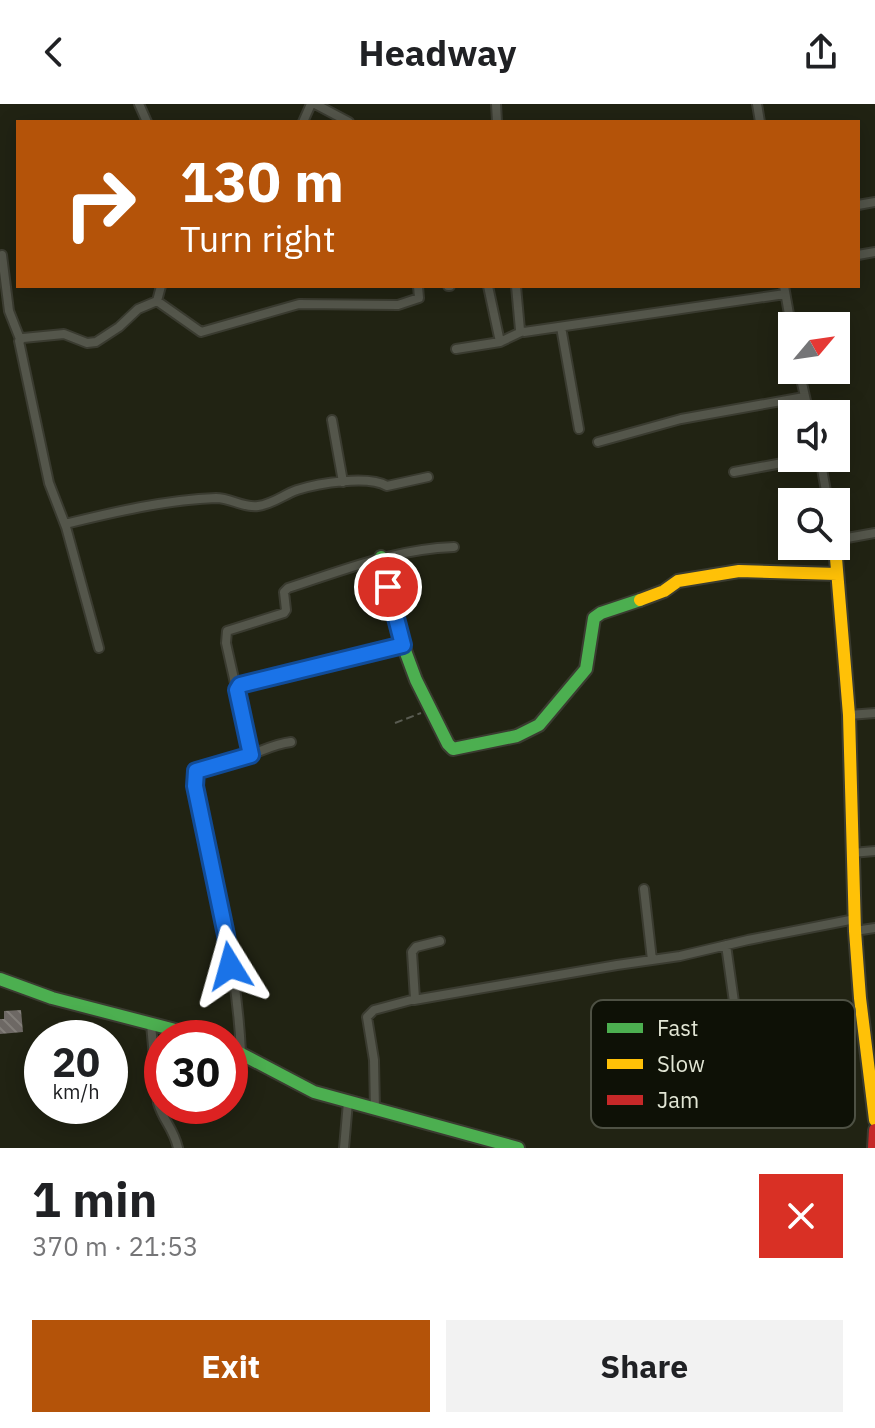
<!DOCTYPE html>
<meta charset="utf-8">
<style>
:root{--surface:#fff;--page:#f2f2f2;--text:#202124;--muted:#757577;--accent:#b45309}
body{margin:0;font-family:"IBM Plex Sans",sans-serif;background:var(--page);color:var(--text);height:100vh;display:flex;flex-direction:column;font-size:30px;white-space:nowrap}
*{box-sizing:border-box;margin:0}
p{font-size:26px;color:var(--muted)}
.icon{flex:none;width:44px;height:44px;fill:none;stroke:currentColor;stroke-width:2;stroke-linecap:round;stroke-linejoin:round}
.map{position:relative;height:1044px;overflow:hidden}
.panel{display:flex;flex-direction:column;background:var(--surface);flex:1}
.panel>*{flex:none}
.guide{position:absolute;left:16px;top:16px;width:844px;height:168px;border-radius:0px;box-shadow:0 4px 20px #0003;background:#b45309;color:#fff;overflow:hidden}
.needle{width:52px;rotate:61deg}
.tools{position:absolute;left:778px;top:208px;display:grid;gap:16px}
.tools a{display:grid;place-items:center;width:72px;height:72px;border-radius:0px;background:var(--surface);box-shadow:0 4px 20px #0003;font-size:40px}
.speed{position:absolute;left:24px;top:916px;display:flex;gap:16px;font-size:40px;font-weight:700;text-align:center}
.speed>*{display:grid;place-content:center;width:104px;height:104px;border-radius:50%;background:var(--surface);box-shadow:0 4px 20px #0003;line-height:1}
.speed small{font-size:20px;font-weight:400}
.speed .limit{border:12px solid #d22;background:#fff;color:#111}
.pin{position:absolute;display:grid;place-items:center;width:68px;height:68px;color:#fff;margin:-34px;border:4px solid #fff;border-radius:50%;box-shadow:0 2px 8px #0007}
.me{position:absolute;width:88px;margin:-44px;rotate:352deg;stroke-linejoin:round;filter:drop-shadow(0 0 6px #0008)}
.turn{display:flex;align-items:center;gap:28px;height:168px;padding:0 32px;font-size:36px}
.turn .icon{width:104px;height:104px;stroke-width:2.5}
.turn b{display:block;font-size:56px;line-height:68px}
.round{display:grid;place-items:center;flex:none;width:84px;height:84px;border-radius:0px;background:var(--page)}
.summary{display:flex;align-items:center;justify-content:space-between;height:136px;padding:0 32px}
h1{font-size:48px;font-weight:700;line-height:60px}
.button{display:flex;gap:16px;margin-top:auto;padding:16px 32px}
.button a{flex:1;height:92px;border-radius:0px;background:var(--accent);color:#fff;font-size:32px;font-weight:700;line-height:92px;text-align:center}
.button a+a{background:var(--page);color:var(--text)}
header{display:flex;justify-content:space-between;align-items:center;height:104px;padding:0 32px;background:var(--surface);font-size:36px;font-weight:700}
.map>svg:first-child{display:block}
.building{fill:url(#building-back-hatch)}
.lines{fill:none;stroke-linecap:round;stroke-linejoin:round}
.street-casing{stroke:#3a3b30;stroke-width:12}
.fast-casing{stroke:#3a3b30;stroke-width:16}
.slow-casing{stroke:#3a3b30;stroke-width:16}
.jam-casing{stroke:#3a3b30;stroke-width:16}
.path{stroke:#5a5c52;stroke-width:2;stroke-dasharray:8 4;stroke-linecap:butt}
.street{stroke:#54564b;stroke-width:8}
.fast{stroke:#4caf50;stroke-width:12}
.slow{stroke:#ffc107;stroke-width:12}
.jam{stroke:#c62828;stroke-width:12}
.route-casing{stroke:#114b97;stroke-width:20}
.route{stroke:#1a73e8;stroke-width:14}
.key{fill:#0e1106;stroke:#4e5144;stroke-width:2}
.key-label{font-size:22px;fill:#e2e6d5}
</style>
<header><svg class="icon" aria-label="back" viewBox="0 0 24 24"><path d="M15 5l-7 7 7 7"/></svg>Headway<svg class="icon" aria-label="share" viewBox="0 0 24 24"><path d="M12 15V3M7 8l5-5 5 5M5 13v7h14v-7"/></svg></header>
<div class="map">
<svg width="875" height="1044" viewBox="0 0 875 1044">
<defs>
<pattern id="building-back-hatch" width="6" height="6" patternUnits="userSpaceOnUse" patternTransform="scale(2)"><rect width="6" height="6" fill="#6d6864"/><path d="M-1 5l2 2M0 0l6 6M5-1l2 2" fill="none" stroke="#827e79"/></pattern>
</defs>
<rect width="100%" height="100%" fill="#212313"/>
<!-- building -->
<path class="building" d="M21,906L23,928L0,930V915H4V907Z"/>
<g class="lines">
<!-- street casing -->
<g class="street-casing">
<path id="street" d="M139,0L147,18
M315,0L349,18
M496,0L497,18
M757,0L760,18
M303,18L311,0
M858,101L875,98
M2,151L9,207L20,235
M858,151L875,148
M448,182H450
M488,182L500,238
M516,182L520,226L524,228L785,190
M784,182L792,227
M157,197L201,228L299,200L398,201L419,194L418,182
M561,223L579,325
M456,245L500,238L521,228
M799,266L809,310
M332,316L343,378
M598,338L681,315L804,293
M820,354L828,398
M734,368L809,354
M65,420C114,408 165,396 216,394C231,394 243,404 258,402C273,400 283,391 297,386C319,379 368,371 387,382L428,373
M836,436L875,429
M99,544L66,423L49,379L19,237L23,234L64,230L87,239L96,238L119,223L138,205L157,197L161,182
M237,586L240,581L403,541
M849,611L875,609
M251,651L226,539L227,527L284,509L286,506L284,488L288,484C344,466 395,445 454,443
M852,749L875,747
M644,785L652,856
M855,827L875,824
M726,841L734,898L751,973
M414,896L617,861L680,852L748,836L855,815
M151,920L158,999C163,1017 173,1023 178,1044
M241,948C239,909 234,870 226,831C216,778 198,726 194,672L196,667C211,658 231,658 247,652C262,647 274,640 291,638
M375,1006L374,956L367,913L374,906L415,895L412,848L416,843L440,837
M344,1044L348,998"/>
</g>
<!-- fast casing -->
<g class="fast-casing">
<path id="fast" d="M381,453L403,541L416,576L448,640L453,645L517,632L539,621L586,565L594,514L601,509L640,496
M0,875L52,894L206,934
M230,944L314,988L518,1044"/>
</g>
<!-- slow casing -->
<g class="slow-casing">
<path id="slow" d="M835,442L849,611L855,827L860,894L875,1016
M640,496L664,487L678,477L739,467L837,470"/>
</g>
<!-- jam casing -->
<g class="jam-casing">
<path id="jam" d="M874,1044L875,1026"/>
</g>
<!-- path -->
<path class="path" d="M395,619L421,609"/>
<!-- street -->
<use href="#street" class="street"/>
<!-- fast -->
<use href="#fast" class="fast"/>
<!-- slow -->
<use href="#slow" class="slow"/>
<!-- jam -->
<use href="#jam" class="jam"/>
</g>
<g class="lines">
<!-- route casing -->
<g class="route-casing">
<path id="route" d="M230,862L226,831L195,682L196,667L251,651L237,586L240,581L403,541L388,483"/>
</g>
<!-- route -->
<use href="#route" class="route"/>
</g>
<!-- legend -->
<rect x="591" y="896" width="264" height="128" rx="12" class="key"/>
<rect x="607" y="919" width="36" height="10" fill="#4caf50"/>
<rect x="607" y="955" width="36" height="10" fill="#ffc107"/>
<rect x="607" y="991" width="36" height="10" fill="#c62828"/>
<g class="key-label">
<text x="657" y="932">Fast</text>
<text x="657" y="968">Slow</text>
<text x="657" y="1004">Jam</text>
</g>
</svg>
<div class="tools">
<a><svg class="needle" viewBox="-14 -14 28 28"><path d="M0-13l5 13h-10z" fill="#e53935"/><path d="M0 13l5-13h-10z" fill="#757577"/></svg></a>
<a><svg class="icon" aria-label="sound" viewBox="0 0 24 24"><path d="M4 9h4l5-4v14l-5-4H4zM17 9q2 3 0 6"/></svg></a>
<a><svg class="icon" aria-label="search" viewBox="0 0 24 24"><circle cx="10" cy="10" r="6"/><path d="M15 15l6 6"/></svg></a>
</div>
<div class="speed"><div>20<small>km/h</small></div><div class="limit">30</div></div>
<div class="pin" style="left:388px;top:483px;background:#d93025"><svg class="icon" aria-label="arrive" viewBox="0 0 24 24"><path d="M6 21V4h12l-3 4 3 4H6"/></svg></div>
<svg class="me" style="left:230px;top:862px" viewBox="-20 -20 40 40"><path d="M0-17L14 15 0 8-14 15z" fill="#1a73e8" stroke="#fff" stroke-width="4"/></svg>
<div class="guide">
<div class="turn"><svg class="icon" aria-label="right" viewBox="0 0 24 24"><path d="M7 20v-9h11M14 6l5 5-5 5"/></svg><div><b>130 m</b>Turn right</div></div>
</div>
</div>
<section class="panel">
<div class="summary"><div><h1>1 min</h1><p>370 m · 21:53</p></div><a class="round" style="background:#d93025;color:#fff"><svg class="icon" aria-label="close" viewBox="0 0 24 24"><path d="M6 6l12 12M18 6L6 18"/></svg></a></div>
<div class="button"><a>Exit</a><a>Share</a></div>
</section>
